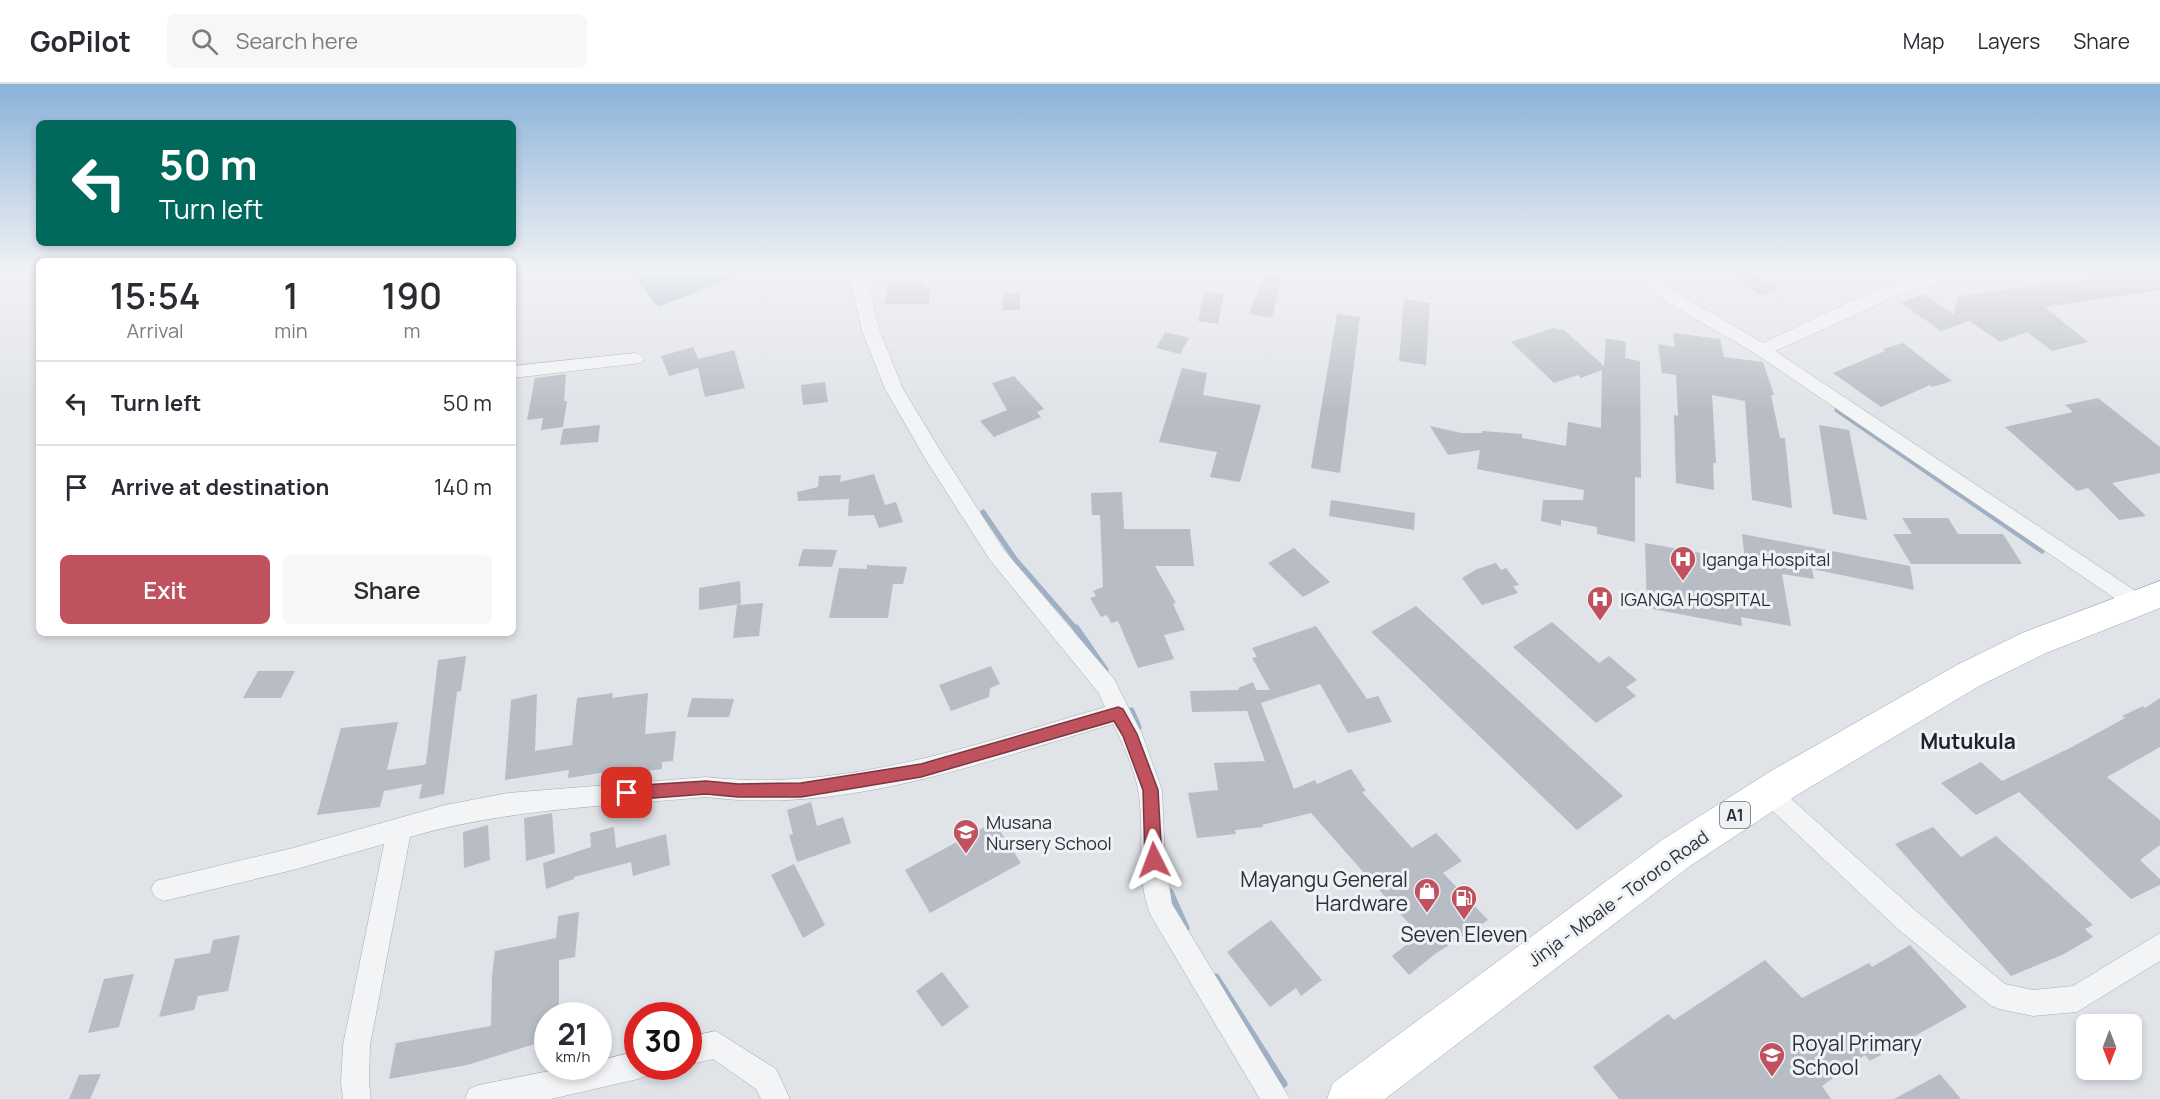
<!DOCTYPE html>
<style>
:root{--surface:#fff;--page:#f7f7f7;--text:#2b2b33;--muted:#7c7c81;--line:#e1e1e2;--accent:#c0525f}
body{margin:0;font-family:Manrope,sans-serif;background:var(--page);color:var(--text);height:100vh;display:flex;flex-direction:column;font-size:22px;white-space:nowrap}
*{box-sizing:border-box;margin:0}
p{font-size:20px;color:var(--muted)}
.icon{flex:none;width:33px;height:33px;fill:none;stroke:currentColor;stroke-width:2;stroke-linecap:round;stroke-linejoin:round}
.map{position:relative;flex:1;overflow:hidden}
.sheet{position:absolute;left:36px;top:174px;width:480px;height:378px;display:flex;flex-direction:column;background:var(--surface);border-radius:9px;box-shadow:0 3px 9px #0003}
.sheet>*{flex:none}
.guide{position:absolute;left:36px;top:36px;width:480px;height:126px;border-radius:9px;box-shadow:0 3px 9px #0003;background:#00695c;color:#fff;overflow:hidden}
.needle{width:39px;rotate:180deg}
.buttons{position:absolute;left:2076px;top:930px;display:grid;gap:12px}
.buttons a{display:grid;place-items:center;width:66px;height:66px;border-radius:9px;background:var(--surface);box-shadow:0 3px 9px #0003;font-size:30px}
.speed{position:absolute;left:534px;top:918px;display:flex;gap:12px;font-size:30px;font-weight:700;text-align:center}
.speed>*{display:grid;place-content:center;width:78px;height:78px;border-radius:50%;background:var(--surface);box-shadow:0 3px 9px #0003;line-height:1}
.speed small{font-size:15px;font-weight:400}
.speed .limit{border:9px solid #d22;background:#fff;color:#111}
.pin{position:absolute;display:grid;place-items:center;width:51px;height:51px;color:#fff;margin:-26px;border-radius:12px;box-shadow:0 3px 9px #0006}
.me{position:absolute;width:66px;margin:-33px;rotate:357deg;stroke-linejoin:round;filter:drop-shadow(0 0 4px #0008)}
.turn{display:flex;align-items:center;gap:21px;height:126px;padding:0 24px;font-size:27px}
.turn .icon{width:78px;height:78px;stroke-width:2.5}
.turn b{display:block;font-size:42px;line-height:51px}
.eta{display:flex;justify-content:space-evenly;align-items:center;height:102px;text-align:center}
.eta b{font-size:36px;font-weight:600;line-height:42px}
.action{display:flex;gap:12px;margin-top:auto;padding:12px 24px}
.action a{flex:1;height:69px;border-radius:9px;background:var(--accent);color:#fff;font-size:24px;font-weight:600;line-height:69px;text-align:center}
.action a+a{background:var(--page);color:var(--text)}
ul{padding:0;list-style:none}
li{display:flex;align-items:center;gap:18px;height:84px;padding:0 24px;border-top:2px solid var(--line)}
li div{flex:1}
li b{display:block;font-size:22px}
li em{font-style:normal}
header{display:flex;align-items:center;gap:36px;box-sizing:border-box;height:84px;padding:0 30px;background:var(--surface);border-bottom:2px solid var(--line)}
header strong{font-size:28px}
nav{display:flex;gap:33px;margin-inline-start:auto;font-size:21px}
.search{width:420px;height:54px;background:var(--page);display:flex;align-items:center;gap:15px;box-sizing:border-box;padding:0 21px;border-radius:9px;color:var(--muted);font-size:22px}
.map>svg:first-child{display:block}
.water{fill:#9fb0c4}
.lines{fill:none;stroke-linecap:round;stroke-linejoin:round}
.stream-far1{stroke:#9fb0c4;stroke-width:5}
.stream{stroke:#9fb0c4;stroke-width:7}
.building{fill:#b8bcc4}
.street-casing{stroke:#a6aab1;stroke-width:1}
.primary-casing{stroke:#a1a7b2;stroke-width:1}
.street{fill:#f2f4f6;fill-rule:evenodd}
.primary{fill:#fff;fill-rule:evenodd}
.route{fill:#c0525f;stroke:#7d353e;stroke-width:1.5}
.labels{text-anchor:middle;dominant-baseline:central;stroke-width:6;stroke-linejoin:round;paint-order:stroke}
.shield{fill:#eff2f5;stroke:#656b74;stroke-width:1.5}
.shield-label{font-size:16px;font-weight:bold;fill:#2a313d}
.poi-label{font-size:18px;fill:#2a313d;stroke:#eff2f5;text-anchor:start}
.street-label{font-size:18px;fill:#2a313d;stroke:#eff2f5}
.quarter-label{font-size:21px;font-weight:bold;fill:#1d222e;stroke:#eff2f5}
.near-poi-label{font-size:21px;fill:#2a313d;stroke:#eff2f5;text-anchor:end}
</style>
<header>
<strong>GoPilot</strong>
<div class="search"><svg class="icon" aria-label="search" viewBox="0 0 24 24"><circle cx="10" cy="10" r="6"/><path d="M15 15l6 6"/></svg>Search here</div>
<nav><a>Map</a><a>Layers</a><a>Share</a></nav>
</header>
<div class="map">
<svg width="2160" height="1015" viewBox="0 0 2160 1015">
<rect width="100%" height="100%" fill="#e0e3e8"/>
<!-- water -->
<path class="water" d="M630,187H730L736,193L658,223Z"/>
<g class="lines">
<!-- stream-far1 -->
<path class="stream-far1" d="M1837,326L2042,467
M983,428L1015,475L1077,546"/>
<!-- stream -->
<path class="stream" d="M1076,544L1105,586
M1131,627L1138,643
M1170,808L1186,844
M1216,893L1284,1000"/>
</g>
<!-- building -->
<path class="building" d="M1724,187H1752L1779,205L1761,212Z
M2080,187H2160V206L2045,223L2088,258L2052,267L2027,248L2000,258L1969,237L1941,247L1901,219L1923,210L1954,231L1958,212L2090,194Z
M1264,190L1282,194L1272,234L1249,230Z
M889,197H923L922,202H931L929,220H885Z
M1204,208L1224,210L1218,240L1198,237Z
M1020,209V226H1002L1003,210Z
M1404,215L1430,219L1426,281L1399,277Z
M1337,230L1360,233L1340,389L1311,384Z
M1553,244L1564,246L1604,282L1606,254L1626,258L1625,274L1640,277L1641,394L1635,393V458L1597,450V443L1561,436V442L1541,437L1543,416H1583L1584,406L1477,385L1480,366L1448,371L1430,342L1461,349H1482V347L1522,350V354L1566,362L1568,338L1601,344L1602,286L1581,294L1578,291L1554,299L1511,258Z
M1165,248L1189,254L1180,270L1156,264Z
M1673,249L1720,255L1724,273L1763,278L1774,311H1771L1780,354H1785L1792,424L1752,416L1745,317L1712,311L1716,379H1713L1714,406L1676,399L1674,331L1678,332L1676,291L1662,289L1658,260L1675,263Z
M1903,259L1952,297L1932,303L1930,301L1881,323L1833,289L1885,267L1883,265Z
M693,263L698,275L734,266L745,304L705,313L698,284L669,292L661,272Z
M1182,284L1207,289L1203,311L1261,321L1240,398L1210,393L1217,368L1159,358Z
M566,290L564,317H567L563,343L541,346L543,334L527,336L535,294Z
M1014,292L1044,325L1037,328L1041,333L994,353L980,337L1007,326L992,299Z
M825,298L828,318L803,321L801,301Z
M2098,314L2160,363V389L2112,399L2146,432L2119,436L2088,404L2077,407L2005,343L2073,328L2065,321Z
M600,341L598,358L560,361L563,345Z
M1819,341L1849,346L1867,436L1833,430Z
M874,390L885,421L896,418L903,438L879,444L874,431L848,432L849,415L798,417L797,408L818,403L819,392L841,391L840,398Z
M1122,408L1124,445H1190L1194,482H1155L1176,519L1173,520L1185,546L1164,551L1174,575L1138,584L1118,537L1111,539L1107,531L1101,533L1090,514L1096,512L1093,507L1103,503L1100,431H1092L1091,409Z
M1331,416L1415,429L1414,446L1329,432Z
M1902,434H1948L1958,450H2003L2022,480H1911L1893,450H1912Z
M1742,450L1910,482L1914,506L1812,485L1814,495L1782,490L1791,542L1741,533L1742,542L1647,524L1645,459L1745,477Z
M1294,464L1330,498L1303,513L1268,479Z
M803,465L837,466L832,483L798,482Z
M1496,479L1501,486L1506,484L1519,501L1513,502L1518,509L1482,521L1462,494L1477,485Z
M867,481L907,483L903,500H893L888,534H829L839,484L867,485Z
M740,497L741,520L699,526V504Z
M763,519L759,552L733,554L737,521Z
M1416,522L1623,712L1577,746L1371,548Z
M1552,538L1599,579L1609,572L1637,596L1626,603L1636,612L1596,639L1513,563Z
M1316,542L1367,615L1378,612L1392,638L1348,649L1320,600L1261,619L1294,705L1315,696L1317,700L1351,685L1366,707L1362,708L1412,764L1436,749L1462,777L1443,789L1488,836L1435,870L1409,891L1392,872L1419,851L1311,729L1262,741L1263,743L1235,746L1236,750L1197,754L1188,709L1218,706L1214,679L1265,677L1247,627L1192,628L1190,607L1239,606L1238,604L1253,598L1256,606H1270L1252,574L1257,573L1252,564Z
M466,572L461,607L457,608L444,710L419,715L422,700L384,707L380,723L317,731L341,644L398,638L387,686L424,681L426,679L438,576Z
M991,582L1000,600L990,604L989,613L951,627L939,601Z
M258,587H295L281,614H243Z
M613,609L612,614L648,609L645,650L676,647L673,677L662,678V685L640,688V683L568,694L569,686L505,696L511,616L537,610L535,667L572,661L577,614Z
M692,614L734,615L729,633H687Z
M2160,614V663L2107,693L2160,736V761L2140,776L2160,795V801L2131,815L2019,708L1976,731L1941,699L1981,678L2002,697L2072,663L2125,634L2122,632L2143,622L2145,624Z
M811,718L817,742L843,733L851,759L797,778L789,751L793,750L787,726Z
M552,729L555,769L526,777L524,734Z
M994,738L1021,779L930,829L905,786Z
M488,741L490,776L464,784L463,748Z
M614,743L616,764L666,750L670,781L633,792L631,778L574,793V795L546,805L543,779L591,763L590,749Z
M1933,743L1961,773L1996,752L2093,841L2085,845L2093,853L2062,871L2011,892L1895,760Z
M794,780L825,841L803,854L771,791Z
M579,828L575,873L559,876V932H548V956L467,981L389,995L396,959L491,942L492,891L495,867L556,854L558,832Z
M1271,836L1322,896L1301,912L1296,904L1270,923L1227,868Z
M240,851L228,907L198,912L194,926L159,933L175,875L210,869L213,856Z
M1910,861L1967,923L1870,977L1865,971L1822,1002L1831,1015H1619L1593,983L1668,930L1674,936L1765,876L1802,914L1869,879L1872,883Z
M942,888L969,923L942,943L916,907Z
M134,890L119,943L88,949L104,895Z
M101,990L90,1015H69L79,991Z
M1940,990L1961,1015H1894Z"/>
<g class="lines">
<!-- street casing -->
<g class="street-casing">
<path id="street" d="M848,187H864L880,247L903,305L940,366L1004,466L1114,595L1142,650L1162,706L1165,776L1172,820L1290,1015H1260L1151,832C1134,792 1146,746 1138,706C1134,684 1123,659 1113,640C982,678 845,731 706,713C607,722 506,725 410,753L370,961L369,999L371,1015H343L341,999L343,961L384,760L293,786L164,817L155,813L151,805L155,797L293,764L445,721L508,709L706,693C842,709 976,660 1105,623L1098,608L990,476L926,376L885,305L862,247Z
M1628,187H1646L1682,212L1763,259C1829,229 1898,187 1972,187L1970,191L1903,209L1775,267L2143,512L2147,518L2143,524L2136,526L2129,524L1756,270L1670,220Z
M635,269L641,271L644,275L641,279L513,294V282Z
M1769,698L1777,702L1916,827L2005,900L2033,906L2073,902L2160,849V877L2077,928L2033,932L1999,925L1990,921L1898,845L1761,716L1757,709L1761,702Z
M716,947L776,985L790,1015H761L756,1005L713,975L688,981V953Z
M638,967V982H651L648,991L638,995L551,1015H465L469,1005L479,1001L574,982H598V977Z"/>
</g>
<!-- primary casing -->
<g class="primary-casing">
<path id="primary" d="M2160,497V524L2046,569L1981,601L1797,711L1690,782L1385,1015H1327L1333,999L1662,756L1771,687L1957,581L2022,549Z"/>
</g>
<!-- street -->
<use href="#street" class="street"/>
<!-- primary -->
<use href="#primary" class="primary"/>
</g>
<!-- sky -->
<linearGradient id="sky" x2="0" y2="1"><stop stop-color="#8bb2da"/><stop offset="0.57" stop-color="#f1f2f5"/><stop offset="1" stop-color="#f1f2f5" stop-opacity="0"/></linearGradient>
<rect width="2160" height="329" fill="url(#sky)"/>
<!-- route -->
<path class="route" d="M1118,623L1123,625L1137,650L1158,706L1162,776L1159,781L1154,783L1148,781L1145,776L1143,706L1123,652L1114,637L921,693L801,713H738L706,710L627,716L622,714L620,709L622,704L627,702L706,697L738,700L801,699L921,680Z"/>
<!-- icons -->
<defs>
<g id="hospital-pin" transform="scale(1.35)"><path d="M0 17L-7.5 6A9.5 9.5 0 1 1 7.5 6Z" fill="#c0525f" stroke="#eff2f5"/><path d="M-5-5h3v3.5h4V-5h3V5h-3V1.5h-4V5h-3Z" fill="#fff"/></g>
<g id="school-pin" transform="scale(1.35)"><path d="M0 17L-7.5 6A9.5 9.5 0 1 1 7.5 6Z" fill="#c0525f" stroke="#eff2f5"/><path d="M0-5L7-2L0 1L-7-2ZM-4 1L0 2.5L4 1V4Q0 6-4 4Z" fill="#fff"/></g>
<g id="shop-pin" transform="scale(1.35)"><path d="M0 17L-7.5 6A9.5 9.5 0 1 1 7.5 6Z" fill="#c0525f" stroke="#eff2f5"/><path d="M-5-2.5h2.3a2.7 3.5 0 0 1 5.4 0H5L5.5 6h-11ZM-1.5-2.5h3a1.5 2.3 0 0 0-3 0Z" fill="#fff"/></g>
<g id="fuel-pin" transform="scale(1.35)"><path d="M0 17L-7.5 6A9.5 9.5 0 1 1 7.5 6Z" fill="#c0525f" stroke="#eff2f5"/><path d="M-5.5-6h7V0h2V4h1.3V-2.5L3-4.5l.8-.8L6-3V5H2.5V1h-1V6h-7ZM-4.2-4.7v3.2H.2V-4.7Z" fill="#fff"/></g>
</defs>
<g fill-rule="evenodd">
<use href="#hospital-pin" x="1683" y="475"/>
<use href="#hospital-pin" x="1600" y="515"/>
<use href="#school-pin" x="966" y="748"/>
<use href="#shop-pin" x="1427" y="807"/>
<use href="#fuel-pin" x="1464" y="814"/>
<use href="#school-pin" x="1772" y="971"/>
</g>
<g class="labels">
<!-- shield labels -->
<rect class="shield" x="1720" y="718" width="30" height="26" rx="4.5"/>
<g class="shield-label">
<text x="1735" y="731">A1</text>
</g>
<!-- poi labels -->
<g class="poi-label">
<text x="1702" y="475">Iganga Hospital</text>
<text x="1620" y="515">IGANGA HOSPITAL</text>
<text x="986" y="738">Musana<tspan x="986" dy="21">Nursery School</tspan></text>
</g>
<!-- street labels -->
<g class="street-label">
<text transform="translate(1618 814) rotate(-36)">Jinja - Mbale - Tororo Road</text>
</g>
<!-- quarter labels -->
<g class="quarter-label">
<text x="1968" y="657">Mutukula</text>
</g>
<!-- near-poi labels -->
<g class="near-poi-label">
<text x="1408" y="795">Mayangu General<tspan x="1408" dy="24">Hardware</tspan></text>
<text x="1464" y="850" text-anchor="middle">Seven Eleven</text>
<text x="1792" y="959" text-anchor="start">Royal Primary<tspan x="1792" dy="24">School</tspan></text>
</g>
</g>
</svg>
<div class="buttons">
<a><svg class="needle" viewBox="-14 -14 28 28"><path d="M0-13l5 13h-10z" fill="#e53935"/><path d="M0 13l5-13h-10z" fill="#7c7c81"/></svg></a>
</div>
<div class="speed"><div>21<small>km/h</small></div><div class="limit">30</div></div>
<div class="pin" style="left:627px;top:709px;background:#d93025"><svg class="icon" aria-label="arrive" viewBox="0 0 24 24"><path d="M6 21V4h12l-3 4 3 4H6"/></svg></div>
<svg class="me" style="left:1154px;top:776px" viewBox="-20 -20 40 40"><path d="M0-17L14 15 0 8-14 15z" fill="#c0525f" stroke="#fff" stroke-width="4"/></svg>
<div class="guide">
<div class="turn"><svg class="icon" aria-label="left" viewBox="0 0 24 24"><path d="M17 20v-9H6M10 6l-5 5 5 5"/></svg><div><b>50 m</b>Turn left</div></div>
</div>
<section class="sheet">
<div class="eta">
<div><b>15:54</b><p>Arrival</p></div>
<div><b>1</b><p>min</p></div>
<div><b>190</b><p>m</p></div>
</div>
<ul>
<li><svg class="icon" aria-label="left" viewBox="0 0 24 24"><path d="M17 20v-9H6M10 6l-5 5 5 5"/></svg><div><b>Turn left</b></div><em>50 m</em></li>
<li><svg class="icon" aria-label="arrive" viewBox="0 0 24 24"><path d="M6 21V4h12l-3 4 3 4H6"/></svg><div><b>Arrive at destination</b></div><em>140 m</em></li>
</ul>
<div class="action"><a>Exit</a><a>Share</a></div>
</section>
</div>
